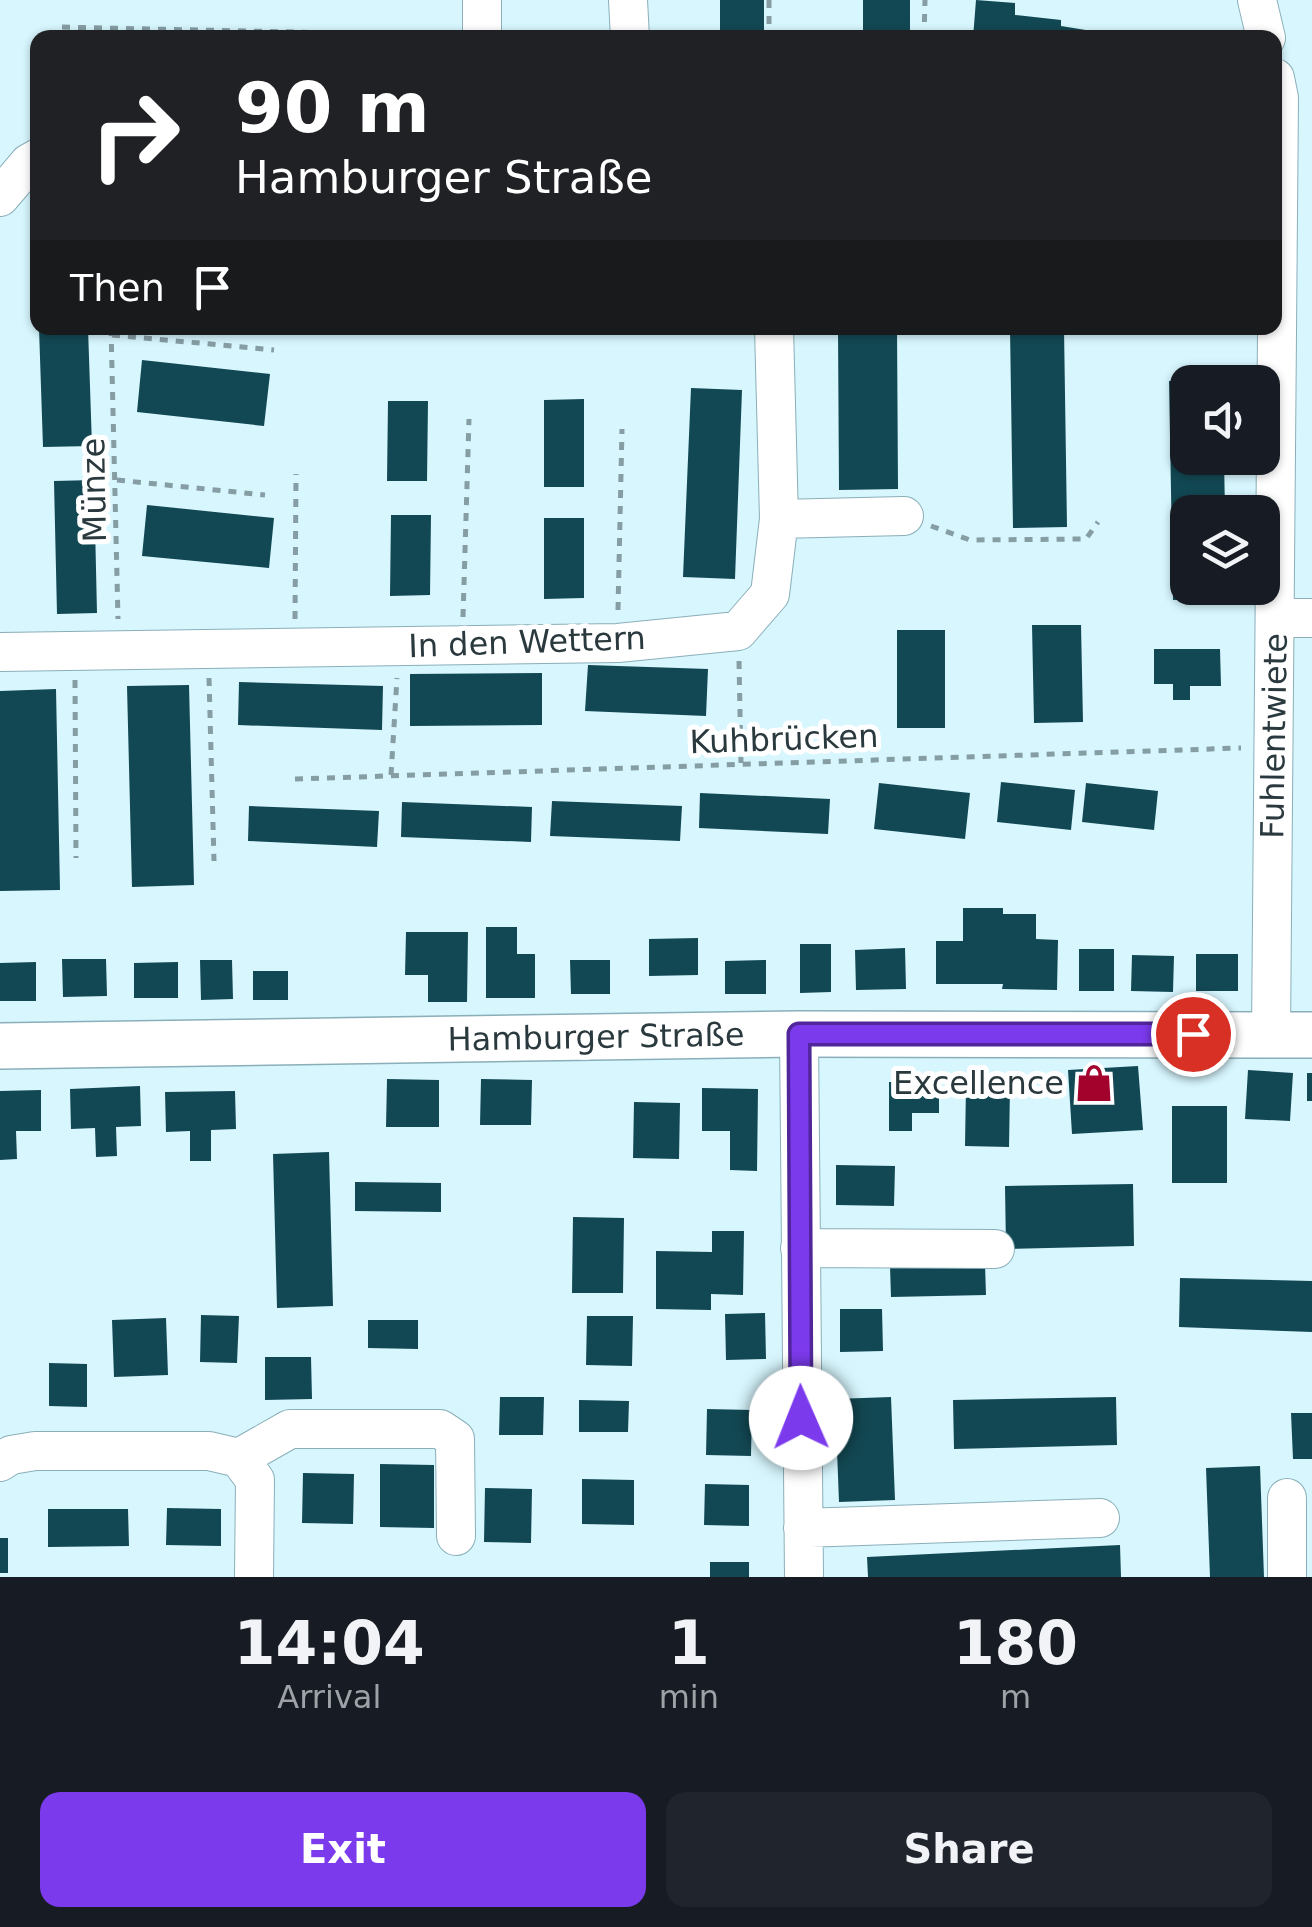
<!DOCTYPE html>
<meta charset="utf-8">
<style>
:root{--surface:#171b24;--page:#20242c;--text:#f1f3f6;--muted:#9ea1a6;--accent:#7c3aed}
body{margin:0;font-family:"DejaVu Sans",sans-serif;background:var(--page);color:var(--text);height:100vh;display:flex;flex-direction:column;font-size:38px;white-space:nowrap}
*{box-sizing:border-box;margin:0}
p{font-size:32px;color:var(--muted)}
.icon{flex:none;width:55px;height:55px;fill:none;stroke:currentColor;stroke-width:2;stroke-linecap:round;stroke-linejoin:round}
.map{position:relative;height:1577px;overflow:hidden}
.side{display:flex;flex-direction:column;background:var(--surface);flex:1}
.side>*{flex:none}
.hud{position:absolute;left:30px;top:30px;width:1252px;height:305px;border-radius:20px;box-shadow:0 2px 8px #0004;background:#202124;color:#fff;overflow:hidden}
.buttons{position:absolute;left:1170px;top:365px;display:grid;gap:20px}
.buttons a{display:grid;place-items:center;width:110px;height:110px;border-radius:20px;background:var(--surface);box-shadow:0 2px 8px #0004;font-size:50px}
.pin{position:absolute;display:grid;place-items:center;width:85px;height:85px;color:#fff;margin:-42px;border:5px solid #fff;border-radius:50%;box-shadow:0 2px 10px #0007}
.me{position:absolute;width:110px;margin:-55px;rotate:359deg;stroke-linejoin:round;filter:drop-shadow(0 0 8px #0008)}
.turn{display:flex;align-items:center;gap:35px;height:210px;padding:0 40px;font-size:45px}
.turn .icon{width:130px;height:130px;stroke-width:2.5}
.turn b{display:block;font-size:70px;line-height:85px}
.then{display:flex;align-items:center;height:95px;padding:0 40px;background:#0003;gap:20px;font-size:38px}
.eta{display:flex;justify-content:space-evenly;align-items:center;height:170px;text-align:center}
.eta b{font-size:60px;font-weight:800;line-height:70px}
.cta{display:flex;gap:20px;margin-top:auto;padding:20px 40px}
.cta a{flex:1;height:115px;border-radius:20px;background:var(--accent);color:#fff;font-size:40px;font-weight:800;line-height:115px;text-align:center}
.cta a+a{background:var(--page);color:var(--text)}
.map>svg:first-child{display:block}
.building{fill:#124853}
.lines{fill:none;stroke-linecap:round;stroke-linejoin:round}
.minor-casing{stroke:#8aafb9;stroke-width:40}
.major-casing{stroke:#8aafb9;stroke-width:48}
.path{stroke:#869da4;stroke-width:5;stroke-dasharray:8 8;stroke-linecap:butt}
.minor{stroke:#fff;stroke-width:38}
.major{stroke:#fff;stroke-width:45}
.route-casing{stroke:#51269a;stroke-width:25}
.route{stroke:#7c3aed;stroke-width:18}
.labels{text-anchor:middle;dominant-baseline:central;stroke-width:10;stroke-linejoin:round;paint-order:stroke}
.street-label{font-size:32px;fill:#2a393d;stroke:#fff}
.poi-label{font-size:32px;fill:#2a393d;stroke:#fff;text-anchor:end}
</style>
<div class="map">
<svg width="1312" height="1577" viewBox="0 0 1312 1577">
<rect width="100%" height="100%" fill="#d7f6fe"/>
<!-- building -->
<path class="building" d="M720,0H764V38H720Z
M863,0H910V38H863Z
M976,0L1015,3V15L1061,20V26L1098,32L1097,38H973Z
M39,328H88L92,446L43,447Z
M838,328H897L898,489L839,490Z
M1010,328H1064L1067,527L1013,528Z
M142,360L270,374L264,426L137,412Z
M1169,381H1188V458H1224L1225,512H1188V588H1227V599L1173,600Z
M691,388L742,390L735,579L683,577Z
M584,399V487H544V400Z
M388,401H428L427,481H387Z
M94,480L97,613L57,614L54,481Z
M147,505L274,518L269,568L142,556Z
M391,515H431L430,595L390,596Z
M544,518H584V598L544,599Z
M1032,625H1081L1083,722L1034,723Z
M897,630H945V728H897Z
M1154,649H1220L1221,686H1190V700H1173V684H1154Z
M588,665L708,669L706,716L585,711Z
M542,673V725L410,726V674Z
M239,682L383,686L382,730L238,725Z
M189,685L194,885L132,887L127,686Z
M56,689L60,890L0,891V691Z
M1001,782L1075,790L1071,830L997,822Z
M879,783L970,793L965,839L874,829Z
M1086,783L1158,791L1154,830L1082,822Z
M700,793L830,799L828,834L699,828Z
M552,801L682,806L680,841L550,836Z
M402,802L532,807L531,842L401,837Z
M249,806L379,811L377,847L248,841Z
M963,908H1003V914H1036V939L1058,940L1057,990L1002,989L1003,984H936V941H963Z
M486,927H517V954H535V998H486Z
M406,932H468L467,1002H428V975H405Z
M698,938V975L649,976V939Z
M800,944H831V992L800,993Z
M905,948L906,989L856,990L855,950Z
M1079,949H1114V991H1079Z
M1196,954H1238V991H1196Z
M1132,955L1174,956L1173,992L1131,991Z
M62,959H106L107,996L63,997Z
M200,960H232L233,999L201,1000Z
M570,960H610V994H571Z
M766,960V994H725V961Z
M36,962V1001H0V963Z
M178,962V998H134V963Z
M253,971H288V1000H253Z
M1138,1066L1143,1130L1072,1134L1068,1070Z
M1248,1070L1293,1073L1290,1121L1245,1119Z
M1307,1073H1312V1101H1307Z
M387,1079L439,1080V1127H386Z
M481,1079L532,1080L531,1125H480Z
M889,1082L939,1083V1113H912V1131H889Z
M140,1086L141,1126L116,1127L117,1156L96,1157L95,1128L71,1129L70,1089Z
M966,1086L1010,1087L1009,1147L965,1146Z
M702,1088L758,1089L757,1171L730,1170V1131H702Z
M41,1090V1131H16L17,1159L0,1160V1091Z
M235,1091L236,1129L211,1130V1161H190V1131L166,1132L165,1092Z
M634,1102L680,1103L679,1159L633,1158Z
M1172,1106H1227V1183H1172Z
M329,1152L333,1306L277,1308L273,1154Z
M836,1165L895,1166L894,1206L836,1205Z
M355,1182L441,1183V1212L355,1211Z
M1133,1184L1134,1246L1006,1249L1005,1186Z
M573,1217L624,1218L623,1293H572Z
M712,1231H744L743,1295L711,1294V1310L656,1309V1251L712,1252Z
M985,1264L986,1295L891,1297L890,1266Z
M1180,1278L1312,1281V1332L1179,1327Z
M840,1309H882L883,1351L840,1352Z
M765,1313L766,1359L726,1360L725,1314Z
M201,1315L239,1316L237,1363L200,1362Z
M587,1316H633L632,1366L586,1365Z
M166,1318L168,1375L114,1377L112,1320Z
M368,1320H418V1349L368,1348Z
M265,1357H311L312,1399L265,1400Z
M49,1363L87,1364V1407L49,1406Z
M500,1397H544L543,1435H499Z
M891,1397L895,1500L839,1502L835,1399Z
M1116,1397L1117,1445L954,1449L953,1400Z
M579,1400L629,1401L628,1432H579Z
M707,1409L752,1410L751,1456L706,1455Z
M1291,1413H1312V1459H1293Z
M380,1464L434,1465V1528L380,1527Z
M1260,1466L1264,1577H1210L1206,1468Z
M303,1473L354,1474L353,1524L302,1523Z
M582,1479L634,1480V1525L582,1524Z
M705,1484L749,1485V1526L704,1525Z
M485,1488L532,1489L531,1543L484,1542Z
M167,1508L221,1509V1546L166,1545Z
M48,1509H128L129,1546L48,1547Z
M0,1538H8V1573H0Z
M1120,1545L1121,1577H868L867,1557Z
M710,1562H749V1577H710Z"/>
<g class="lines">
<!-- minor casing -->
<g class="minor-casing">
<path id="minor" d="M482,0V38
M628,0L630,38
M1257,0L1266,38
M0,197L29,163L38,158
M779,519L904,516
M1276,618H1312
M0,652L618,643L738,631L770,594L779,519L774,328
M799,1034L804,1577
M1271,1035L1279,98L1275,78
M800,1248L995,1249
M239,1458L255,1480L254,1577
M0,1462L11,1455L35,1451H209L239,1458L290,1429H440L455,1439L456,1536
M803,1528L1100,1518
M1287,1577V1498"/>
</g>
<!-- major casing -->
<g class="major-casing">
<path id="major" d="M0,1046L799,1034L1312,1035"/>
</g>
<!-- path -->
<path class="path" d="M769,0V38
M57,38V27L433,35V38
M924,38L925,0
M111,328L118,619
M112,335L274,350
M117,480L265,495
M931,526L970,540L1086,539L1098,522
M618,610L622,429
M463,617L469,419
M295,619L296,474
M739,661L741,763
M209,678L214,861
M75,680L76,858
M391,775L397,678
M295,779L1241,748"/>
<!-- minor -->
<use href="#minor" class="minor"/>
<!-- major -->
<use href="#major" class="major"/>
</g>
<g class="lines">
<!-- route casing -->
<g class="route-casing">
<path id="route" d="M801,1418L799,1034H1193"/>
</g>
<!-- route -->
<use href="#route" class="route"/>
</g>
<!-- icons -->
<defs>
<g id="shop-bare" transform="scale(3)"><path d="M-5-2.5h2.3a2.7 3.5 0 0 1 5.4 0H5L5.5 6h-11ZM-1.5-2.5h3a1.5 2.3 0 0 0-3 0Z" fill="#a2022c" stroke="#fff" stroke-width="2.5" paint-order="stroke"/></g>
</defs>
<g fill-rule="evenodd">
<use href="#shop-bare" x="1094" y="1083"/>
</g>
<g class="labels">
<!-- street labels -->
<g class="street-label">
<text transform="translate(94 490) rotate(-91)">Münze</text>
<text transform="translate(527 642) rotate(-2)">In den Wettern</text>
<text transform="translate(1274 736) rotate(-89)">Fuhlentwiete</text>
<text transform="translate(784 739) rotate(-2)">Kuhbrücken</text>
<text transform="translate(596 1037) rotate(-1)">Hamburger Straße</text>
</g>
<!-- poi labels -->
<g class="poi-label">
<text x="1064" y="1083">Excellence</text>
</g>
</g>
</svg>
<div class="buttons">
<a><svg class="icon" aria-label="sound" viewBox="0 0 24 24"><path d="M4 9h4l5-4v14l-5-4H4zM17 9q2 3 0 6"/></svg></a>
<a><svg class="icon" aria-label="layers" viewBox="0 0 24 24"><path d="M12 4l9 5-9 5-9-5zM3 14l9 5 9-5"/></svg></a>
</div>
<div class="pin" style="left:1193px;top:1034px;background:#d93025"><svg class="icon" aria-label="arrive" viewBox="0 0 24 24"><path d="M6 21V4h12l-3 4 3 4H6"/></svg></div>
<svg class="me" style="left:801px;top:1418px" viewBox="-20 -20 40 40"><circle r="19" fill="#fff"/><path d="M0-13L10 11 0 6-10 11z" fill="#7c3aed"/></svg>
<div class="hud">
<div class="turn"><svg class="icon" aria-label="right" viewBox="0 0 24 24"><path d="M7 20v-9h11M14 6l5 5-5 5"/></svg><div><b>90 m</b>Hamburger Straße</div></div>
<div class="then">Then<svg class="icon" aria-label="arrive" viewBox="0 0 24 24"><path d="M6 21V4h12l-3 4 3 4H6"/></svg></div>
</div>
</div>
<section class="side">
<div class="eta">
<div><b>14:04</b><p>Arrival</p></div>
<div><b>1</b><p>min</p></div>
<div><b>180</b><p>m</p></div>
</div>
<div class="cta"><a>Exit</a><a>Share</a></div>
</section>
